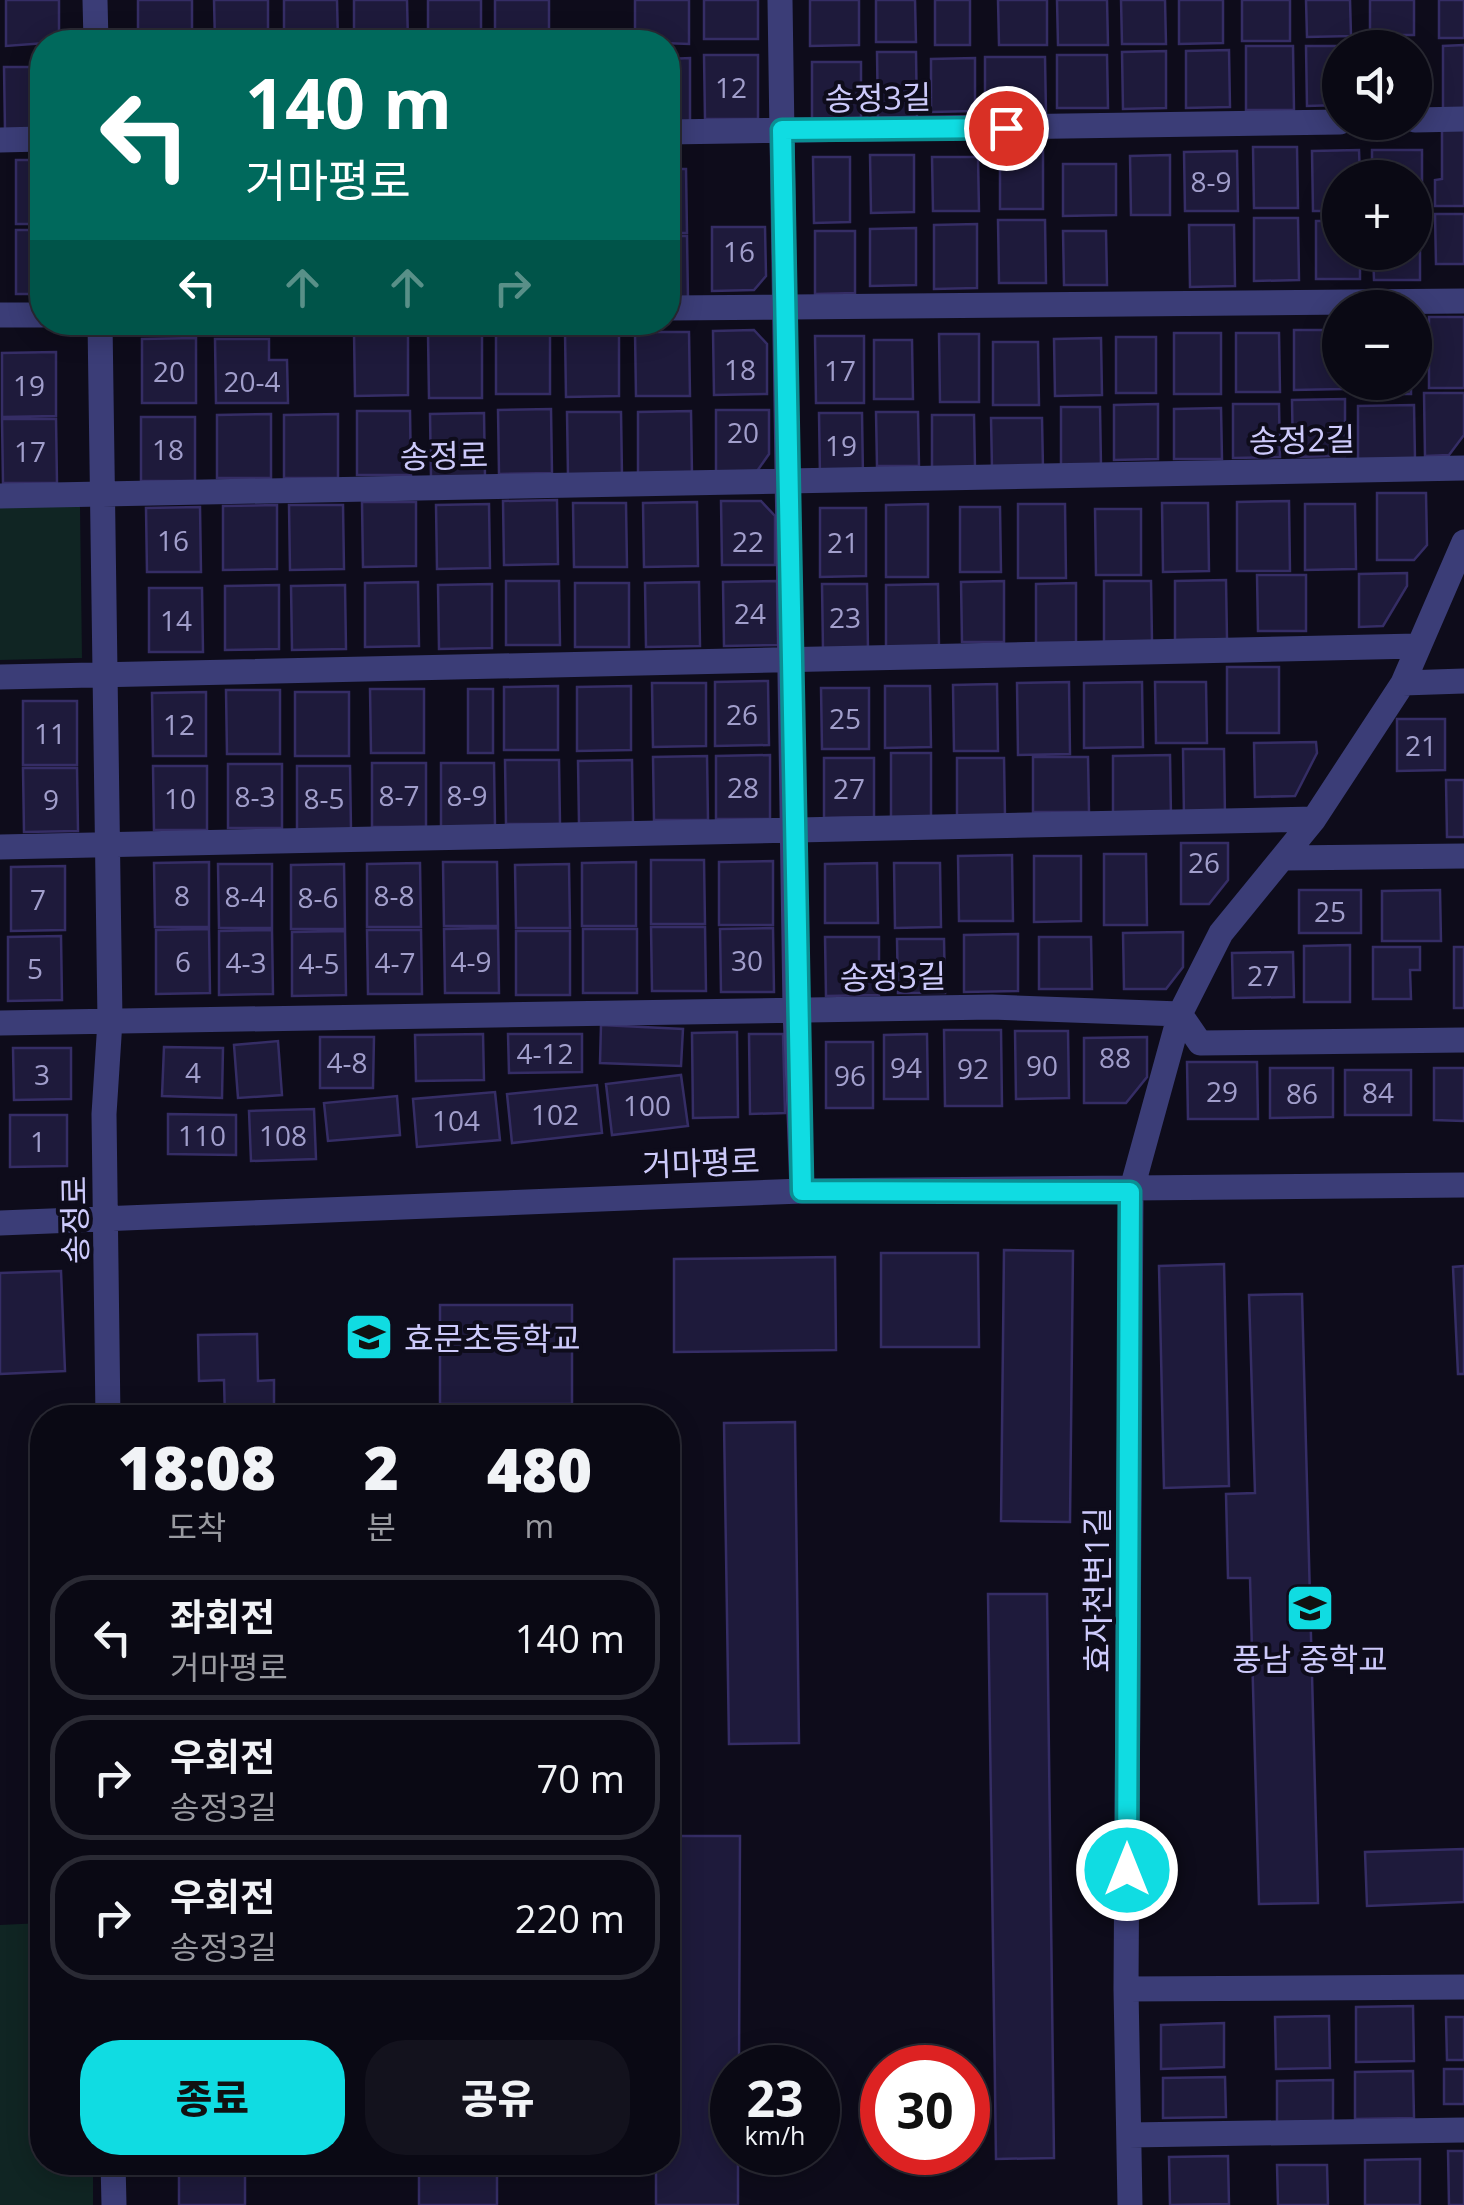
<!DOCTYPE html>
<html lang="ko">
<meta charset="utf-8">
<style>
:root{--surface:#0a0914;--page:#13121d;--text:#f1f3f6;--muted:#999aa0;--line:#2a2a34;--accent:#10dce2}
body{margin:0;font-family:"Open Sans","Noto Sans KR",sans-serif;background:var(--page);color:var(--text);height:100vh;display:flex;flex-direction:column;font-size:38px;white-space:nowrap}
*{box-sizing:border-box;margin:0}
p{font-size:32px;color:var(--muted)}
.icon{flex:none;width:55px;height:55px;fill:none;stroke:currentColor;stroke-width:2;stroke-linecap:round;stroke-linejoin:round}
.map{position:relative;flex:1;overflow:hidden}
.details{position:absolute;left:30px;top:1405px;width:650px;height:770px;display:flex;flex-direction:column;background:var(--surface);border-radius:40px;box-shadow:0 5px 25px #0003,0 0 0 2px var(--line)}
.details>*{flex:none}
.hud{position:absolute;left:30px;top:30px;width:650px;height:305px;border-radius:40px;box-shadow:0 5px 25px #0003,0 0 0 2px var(--line);background:#00695c;color:#fff;overflow:hidden}
.tools{position:absolute;left:1322px;top:30px;display:grid;gap:20px}
.tools a{display:grid;place-items:center;width:110px;height:110px;border-radius:50%;background:var(--surface);box-shadow:0 5px 25px #0003,0 0 0 2px var(--line);font-size:50px}
.speed{position:absolute;left:710px;top:2045px;display:flex;gap:20px;font-size:50px;font-weight:700;text-align:center}
.speed>*{display:grid;place-content:center;width:130px;height:130px;border-radius:50%;background:var(--surface);box-shadow:0 5px 25px #0003,0 0 0 2px var(--line);line-height:1}
.speed small{font-size:25px;font-weight:400}
.speed .limit{border:15px solid #d22;background:#fff;color:#111}
.pin{position:absolute;display:grid;place-items:center;width:85px;height:85px;color:#fff;margin:-42px;border:5px solid #fff;border-radius:50%;box-shadow:0 2px 10px #0007}
.me{position:absolute;width:110px;margin:-55px;rotate:0deg;stroke-linejoin:round;filter:drop-shadow(0 0 8px #0008)}
.turn{display:flex;align-items:center;gap:35px;height:210px;padding:0 50px;font-size:45px}
.turn .icon{width:130px;height:130px;stroke-width:2.5}
.turn b{display:block;font-size:70px;line-height:85px}
.lanes{display:flex;align-items:center;height:95px;padding:0 50px;background:#0003;justify-content:center;gap:50px;direction:ltr}
.lanes .off{opacity:.35}
.eta{display:flex;justify-content:space-evenly;align-items:center;height:170px;text-align:center}
.eta b{font-size:60px;font-weight:800;line-height:70px}
.action{display:flex;gap:20px;margin-top:auto;padding:20px 50px}
.action a{flex:1;height:115px;border-radius:40px;background:var(--accent);color:#111;font-size:40px;font-weight:800;line-height:115px;text-align:center}
.action a+a{background:var(--page);color:var(--text)}
ul{padding:0;list-style:none}
li{display:flex;align-items:center;gap:30px;height:125px;margin:0 20px 15px;padding:0 30px;border:5px solid var(--line);border-radius:40px}
li div{flex:1}
li b{display:block;font-size:38px}
li em{font-style:normal}
.map>svg:first-child{display:block}
.green{fill:#102523}
.building{fill:#1e1a3b;stroke:#352d65;stroke-width:2.5}
.lines{fill:none;stroke-linecap:round;stroke-linejoin:round}
.minor{stroke:#3b3d77;stroke-width:25}
.route-casing{stroke:#0a8f93;stroke-width:25}
.route{stroke:#10dce2;stroke-width:18}
.labels{text-anchor:middle;dominant-baseline:central;stroke-width:8;stroke-linejoin:round;paint-order:stroke}
.number-label{font-size:28px;fill:#a19ecb}
.street-label{font-size:32px;fill:#cdcafb;stroke:#0e0c1b}
.poi-label{font-size:32px;fill:#cdcafb;stroke:#0e0c1b;text-anchor:start}
</style>
<div class="map">
<svg width="1464" height="2205" viewBox="0 0 1464 2205">
<rect width="100%" height="100%" fill="#0e0c1b"/>
<!-- green -->
<path class="green" d="M80,506L82,658L0,660V508Z
M42,1923V2162L93,2163V2205H0V1925Z"/>
<!-- building -->
<path class="building" d="M6,0H59V42L6,46Z
M138,0H192V42H138Z
M214,0H268V42H215Z
M284,0H337L338,42H284Z
M354,0H407L408,42H354Z
M428,0H481V42H428Z
M495,0H549V42H495Z
M635,0H689V44L635,42Z
M704,0H758V39H704Z
M810,0H859V45L810,46Z
M876,0H915L916,42H876Z
M935,0H970V45H935Z
M998,0H1047V45H999Z
M1057,0H1107L1108,45H1058Z
M1121,0H1165L1166,44H1122Z
M1179,0H1223V43L1179,44Z
M1242,0H1290V41H1242Z
M1306,0H1350L1351,36L1307,37Z
M1370,0H1414V35H1370Z
M1439,0H1464V38H1439Z
M1464,45V110H1443V46Z
M1246,46H1293L1294,110H1246Z
M1306,46H1353L1340,48V105L1307,106Z
M1229,50L1230,107L1186,108V51Z
M1166,51V108L1123,109L1122,52Z
M877,52H916L917,121H878Z
M704,55H758V119H705Z
M1057,55H1107L1108,108H1057Z
M985,57H1045L1046,114H985Z
M690,58V122H668V59Z
M975,58V111L931,112V59Z
M812,62H861V119H812Z
M4,67H42V130H5Z
M1442,129H1464V206H1435V180L1442,179Z
M1253,147H1297L1298,208H1254Z
M1000,150H1043V209H1000Z
M1359,150L1360,178H1340V211H1313L1312,151Z
M1372,150H1422V206H1415V178H1372Z
M1237,151L1238,211H1185L1184,152Z
M870,155H914V212L871,213Z
M1170,155V215H1131L1130,156Z
M813,157H850V222L814,223Z
M932,157H978L979,211H933Z
M16,160H42V224H16Z
M1063,164H1116V215L1063,216Z
M668,169H686L687,233H668Z
M1435,214H1464V264H1436Z
M1254,218H1298L1299,280L1254,281Z
M998,220H1045L1046,283H999Z
M1316,221H1340V252H1360V279H1316Z
M977,224V288L934,289V225Z
M1189,225H1234L1235,286L1190,287Z
M1415,225H1420V280H1374L1373,252H1415Z
M712,227H765L766,276L754,290L712,291Z
M916,228V285L870,286V229Z
M16,230H42V294H16Z
M815,231H855V293L815,294Z
M1063,231H1106L1107,285H1064Z
M668,236H687L688,300H668Z
M1429,317H1464V388H1429Z
M496,330H550V394H496Z
M754,330L767,344V394L714,395L713,331Z
M1294,330H1340L1343,389L1294,390Z
M408,331V395L355,396L354,332Z
M565,332H619V396L566,397Z
M635,332H689L690,396H636Z
M482,333V398H429L428,334Z
M1174,333H1221V394H1174Z
M1236,333H1279L1280,392H1236Z
M939,334H979V402H940Z
M815,336H864V403H816Z
M1116,337H1156V393H1116Z
M196,338V403H142V339Z
M1101,338L1102,395L1055,396L1054,339Z
M215,339H269V360H287L288,403H216Z
M874,340H912L913,399H874Z
M993,342H1038L1039,405H993Z
M56,352V416L2,417V353Z
M1358,382H1411V394H1358Z
M1424,393H1464V435L1449,455L1425,456Z
M1345,399V456L1293,457L1292,400Z
M1158,404V459L1114,460V405Z
M1233,404H1279L1280,457L1233,458Z
M1414,405L1415,459H1358V406Z
M1061,407H1100L1101,466H1061Z
M1221,408L1222,459H1174V409Z
M551,409L552,473L499,474L498,410Z
M716,410H769V454L755,474H716Z
M357,411H410L411,475H357Z
M691,411L692,475H638V412Z
M567,412H621L622,476H568Z
M876,412H918L919,466H877Z
M484,413L485,477H431L430,414Z
M819,413H862L863,477H820Z
M271,414V478H217V415Z
M338,414V478H284V415Z
M932,415H974L975,468L932,469Z
M141,417H195V481H141Z
M991,418H1042L1043,469H992Z
M2,419H56L57,483H3Z
M1377,493H1426L1427,545L1414,560H1377Z
M557,500L558,564L504,565L503,501Z
M721,501H761L775,516V565H722Z
M1289,501L1290,571H1237V502Z
M362,502H416V566L363,567Z
M697,502L698,566L644,567L643,503Z
M573,503H626L627,567H574Z
M1162,503H1208L1209,571L1163,572Z
M489,504L490,568L437,569L436,505Z
M928,504V577H886V505Z
M1018,504H1065L1066,578H1018Z
M1305,504H1355L1356,569L1305,570Z
M277,505V569L223,570V506Z
M289,505H343L344,569L290,570Z
M200,507L201,572H147L146,508Z
M960,507H1000L1001,572H960Z
M820,508H866V576L820,577Z
M1095,509H1141V575H1096Z
M1407,573V586L1383,626L1359,627V574Z
M1257,575H1306V631H1258Z
M1226,580L1227,639L1175,640V581Z
M506,581H559L560,645H506Z
M777,581L778,645L724,646L723,582Z
M1004,581V642H962L961,582Z
M1104,581H1151L1152,641L1104,642Z
M418,582L419,646L365,647V583Z
M699,582L700,646L646,647L645,583Z
M575,583H629V647H575Z
M1076,583V643H1036V584Z
M492,584V648L439,649L438,585Z
M822,584H867L868,650H823Z
M938,584L939,647L886,648V585Z
M279,585V649L225,650V586Z
M345,585L346,649L292,650L291,586Z
M149,588H202L203,652H149Z
M1227,667H1279V733H1227Z
M768,681L769,745L715,746V682Z
M1069,682L1070,754L1018,755L1017,683Z
M1142,682L1143,747L1084,748V683Z
M1155,682H1206L1207,743H1156Z
M652,683H706V746L653,747Z
M997,684L998,751H954L953,685Z
M558,686V750H504V687Z
M631,686V750L577,751V687Z
M885,686H930L931,747L885,748Z
M821,688H869V749H822Z
M370,689H424V753H371Z
M468,689H493V753H468Z
M226,690H280V754H227Z
M206,692V756H153L152,693Z
M295,692H349V756H295Z
M23,701H77V765H23Z
M1397,719H1445V770L1397,771Z
M1316,742L1317,753L1295,796L1255,797L1254,743Z
M1183,749H1224L1225,818H1184Z
M891,753H931V819L891,820Z
M770,755V819H716V756Z
M1170,755L1171,817L1113,818V756Z
M707,756L708,820H654L653,757Z
M1033,757H1088L1089,812H1033Z
M824,758H874V817L824,818Z
M957,758H1004L1005,817L957,818Z
M505,760H559L560,824H506Z
M632,760L633,824H579L578,761Z
M372,763H426V827H372Z
M441,763H494L495,827H441Z
M228,764H282V828H228Z
M153,766H207V830H154Z
M297,766H350L351,830H297Z
M23,768H77L78,831L24,832Z
M1446,780H1464V837H1447Z
M1181,843H1228V880L1209,904H1181Z
M1104,854H1146L1147,925H1104Z
M1012,855L1013,921H959L958,856Z
M1034,856H1081V921L1034,922Z
M651,860H704L705,924H651Z
M773,861V925H719V862Z
M209,862V927H155L154,863Z
M443,862H497L498,926H444Z
M636,862V926H582V863Z
M420,863L421,927H367V864Z
M877,863L878,923H825V864Z
M894,863H940L941,927L895,928Z
M218,864H272V928H219Z
M344,864L345,929H291V865Z
M569,864L570,928H516L515,865Z
M65,866V930L11,931V867Z
M1299,890H1361V933H1299Z
M1440,890L1441,941H1382V891Z
M651,927H705L706,991H652Z
M498,928L499,993H445L444,929Z
M773,928L774,992H721L720,929Z
M209,929L210,993L156,994V930Z
M583,929H637V993H583Z
M272,930L273,994L219,995V931Z
M367,930H421L422,994H368Z
M345,931L346,995L292,996V932Z
M516,931H570V995H516Z
M1183,932V967L1166,989H1124L1123,933Z
M1018,934V991L964,992V935Z
M61,936L62,1000L8,1001V937Z
M825,937H879V995L826,996Z
M1039,937H1091L1092,989H1039Z
M897,939H944L945,993H898Z
M1350,945V1002H1304V946Z
M1373,947H1420V970H1410L1411,999H1373Z
M1454,947H1464V1008H1454Z
M1293,952L1294,997L1233,998L1232,953Z
M601,1025L683,1029L681,1066L600,1063Z
M944,1030H1001L1002,1106H945Z
M1015,1031H1068L1069,1098L1016,1099Z
M737,1032L738,1117L693,1118L692,1033Z
M483,1034L484,1080L416,1081L415,1035Z
M508,1034H582V1072L509,1073Z
M749,1034H783L785,1113L750,1114Z
M927,1034L928,1099H884V1035Z
M320,1037H374L373,1088H320Z
M1147,1037V1077L1126,1103H1084V1038Z
M278,1041L282,1095L238,1098L234,1045Z
M826,1042H873V1108H826Z
M164,1047L223,1048L222,1098L162,1096Z
M13,1048H71V1099L14,1100Z
M1187,1062H1257L1258,1119H1188Z
M1270,1068H1333V1117L1270,1118Z
M1434,1068H1464V1121L1434,1120Z
M1345,1070H1411V1115H1345Z
M681,1075L688,1126L612,1135L606,1084Z
M597,1085L602,1133L512,1143L507,1094Z
M495,1092L500,1140L417,1147L413,1099Z
M397,1096L400,1135L328,1141L324,1103Z
M314,1109L316,1159L251,1161L249,1111Z
M168,1114L236,1115V1155L168,1154Z
M10,1115H67V1166L10,1167Z
M1004,1250L1073,1251L1070,1522L1001,1521Z
M881,1253H978L979,1347H881Z
M835,1257L836,1350L674,1352V1259Z
M1224,1264L1229,1486L1164,1488L1159,1266Z
M1464,1266V1374H1458L1453,1267Z
M61,1271L65,1371L0,1374V1273Z
M1302,1294L1318,1903L1259,1904L1250,1578H1228L1226,1494L1255,1493L1249,1295Z
M440,1305H572V1404H440Z
M257,1334L258,1381L274,1380V1418H225L224,1380L199,1381L198,1335Z
M795,1422L799,1743L729,1744L724,1423Z
M988,1594H1047L1054,2158L996,2159Z
M668,1836H740L739,2068H732V2152H738V2205H656V2162H668Z
M1464,1849V1902L1367,1906L1365,1852Z
M1413,2006L1414,2061L1356,2062V2007Z
M1329,2016L1330,2068L1276,2069L1275,2017Z
M1446,2017H1464V2060H1447Z
M1224,2023V2067L1161,2069V2025Z
M1444,2069H1464V2104H1444Z
M1413,2071L1414,2118L1355,2119V2072Z
M1225,2077L1226,2117L1163,2118V2078Z
M1333,2080V2124L1277,2125V2081Z
M1448,2151H1464V2205H1449Z
M1228,2156L1229,2204L1170,2205L1169,2157Z
M1420,2159V2205H1365V2160Z
M179,2162H245V2205H179Z
M419,2162H497V2205H419Z
M1277,2165H1327L1328,2205H1278Z"/>
<g class="lines">
<!-- minor -->
<path class="minor" d="M95,0L96,42
M780,0L795,1010L802,1191
M1415,120L1464,119
M668,132L1340,122
M0,140L42,139
M668,308L1464,301
M0,315H42
M100,322L110,1021L104,1114L108,1418
M0,496L1464,468
M0,677L1417,646
M1403,683L1464,681
M0,847L1314,819
M1286,858L1464,856
M0,1023L992,1007L1180,1014L1200,1043L1464,1040
M0,1223L802,1191L1464,1185
M1126,1989L1464,1987
M1129,2135L1464,2130
M113,2162L114,2205
M1130,2205L1126,1989L1131,1192L1180,1014L1221,933L1314,819L1403,683L1464,542"/>
</g>
<g class="lines">
<!-- route casing -->
<g class="route-casing">
<path id="route" d="M1006,128L782,130L802,1191L1130,1192L1127,1870"/>
</g>
<!-- route -->
<use href="#route" class="route"/>
</g>
<!-- icons -->
<defs>
<g id="school-square" transform="scale(2.5)"><rect x="-9" y="-9" width="18" height="18" rx="4" fill="#10dce2" stroke="#0e0c1b"/><path d="M0-5L7-2L0 1L-7-2ZM-4 1L0 2.5L4 1V4Q0 6-4 4Z" fill="#111"/></g>
</defs>
<g fill-rule="evenodd">
<use href="#school-square" x="369" y="1337"/>
<use href="#school-square" x="1310" y="1608"/>
</g>
<g class="labels">
<!-- number labels -->
<g class="number-label">
<text x="731" y="87">12</text>
<text x="1211" y="181">8-9</text>
<text x="739" y="251">16</text>
<text x="740" y="369">18</text>
<text x="840" y="370">17</text>
<text x="169" y="371">20</text>
<text x="252" y="381">20-4</text>
<text x="29" y="385">19</text>
<text x="743" y="432">20</text>
<text x="841" y="445">19</text>
<text x="168" y="449">18</text>
<text x="30" y="451">17</text>
<text x="173" y="540">16</text>
<text x="748" y="541">22</text>
<text x="843" y="542">21</text>
<text x="750" y="613">24</text>
<text x="845" y="617">23</text>
<text x="176" y="620">14</text>
<text x="742" y="714">26</text>
<text x="845" y="718">25</text>
<text x="179" y="724">12</text>
<text x="50" y="733">11</text>
<text x="1421" y="745">21</text>
<text x="743" y="787">28</text>
<text x="849" y="788">27</text>
<text x="399" y="795">8-7</text>
<text x="467" y="795">8-9</text>
<text x="255" y="796">8-3</text>
<text x="180" y="798">10</text>
<text x="324" y="798">8-5</text>
<text x="51" y="799">9</text>
<text x="1204" y="862">26</text>
<text x="182" y="895">8</text>
<text x="394" y="895">8-8</text>
<text x="245" y="896">8-4</text>
<text x="318" y="897">8-6</text>
<text x="38" y="899">7</text>
<text x="1330" y="911">25</text>
<text x="747" y="960">30</text>
<text x="183" y="961">6</text>
<text x="471" y="961">4-9</text>
<text x="246" y="962">4-3</text>
<text x="395" y="962">4-7</text>
<text x="319" y="963">4-5</text>
<text x="35" y="968">5</text>
<text x="1263" y="975">27</text>
<text x="545" y="1053">4-12</text>
<text x="1115" y="1057">88</text>
<text x="347" y="1062">4-8</text>
<text x="1042" y="1065">90</text>
<text x="906" y="1067">94</text>
<text x="973" y="1068">92</text>
<text x="193" y="1072">4</text>
<text x="42" y="1074">3</text>
<text x="850" y="1075">96</text>
<text x="1222" y="1091">29</text>
<text x="1378" y="1092">84</text>
<text x="1302" y="1093">86</text>
<text x="647" y="1105">100</text>
<text x="555" y="1114">102</text>
<text x="456" y="1120">104</text>
<text x="202" y="1135">110</text>
<text x="283" y="1135">108</text>
<text x="38" y="1141">1</text>
</g>
<!-- street labels -->
<g class="street-label">
<text transform="translate(878 97) rotate(-1)">송정3길</text>
<text transform="translate(1302 439) rotate(-1)">송정2길</text>
<text transform="translate(444 455) rotate(-1)">송정로</text>
<text transform="translate(893 976) rotate(-1)">송정3길</text>
<text transform="translate(701 1162) rotate(-2)">거마평로</text>
<text transform="translate(74 1220) rotate(-91)">송정로</text>
<text transform="translate(1096 1590) rotate(-90)">효자천변1길</text>
</g>
<!-- poi labels -->
<g class="poi-label">
<text x="404" y="1337">효문초등학교</text>
<text x="1310" y="1658" text-anchor="middle">풍남 중학교</text>
</g>
</g>
</svg>
<div class="tools">
<a><svg class="icon" aria-label="sound" viewBox="0 0 24 24"><path d="M4 9h4l5-4v14l-5-4H4zM17 9q2 3 0 6"/></svg></a>
<a>+</a>
<a>−</a>
</div>
<div class="speed"><div>23<small>km/h</small></div><div class="limit">30</div></div>
<div class="pin" style="left:1006px;top:128px;background:#d93025"><svg class="icon" aria-label="arrive" viewBox="0 0 24 24"><path d="M6 21V4h12l-3 4 3 4H6"/></svg></div>
<svg class="me" style="left:1127px;top:1870px" viewBox="-20 -20 40 40"><circle r="17" fill="#10dce2" stroke="#fff" stroke-width="3"/><path d="M0-11L8 9 0 5-8 9z" fill="#fff"/></svg>
<div class="hud">
<div class="turn"><svg class="icon" aria-label="left" viewBox="0 0 24 24"><path d="M17 20v-9H6M10 6l-5 5 5 5"/></svg><div><b>140 m</b>거마평로</div></div>
<div class="lanes"><svg class="icon" aria-label="left" viewBox="0 0 24 24"><path d="M17 20v-9H6M10 6l-5 5 5 5"/></svg><svg class="icon off" aria-label="ahead" viewBox="0 0 24 24"><path d="M12 20V5M6 11l6-6 6 6"/></svg><svg class="icon off" aria-label="ahead" viewBox="0 0 24 24"><path d="M12 20V5M6 11l6-6 6 6"/></svg><svg class="icon off" aria-label="right" viewBox="0 0 24 24"><path d="M7 20v-9h11M14 6l5 5-5 5"/></svg></div>
</div>
<section class="details">
<div class="eta">
<div><b>18:08</b><p>도착</p></div>
<div><b>2</b><p>분</p></div>
<div><b>480</b><p>m</p></div>
</div>
<ul>
<li><svg class="icon" aria-label="left" viewBox="0 0 24 24"><path d="M17 20v-9H6M10 6l-5 5 5 5"/></svg><div><b>좌회전</b><p>거마평로</p></div><em>140 m</em></li>
<li><svg class="icon" aria-label="right" viewBox="0 0 24 24"><path d="M7 20v-9h11M14 6l5 5-5 5"/></svg><div><b>우회전</b><p>송정3길</p></div><em>70 m</em></li>
<li><svg class="icon" aria-label="right" viewBox="0 0 24 24"><path d="M7 20v-9h11M14 6l5 5-5 5"/></svg><div><b>우회전</b><p>송정3길</p></div><em>220 m</em></li>
</ul>
<div class="action"><a>종료</a><a>공유</a></div>
</section>
</div>
